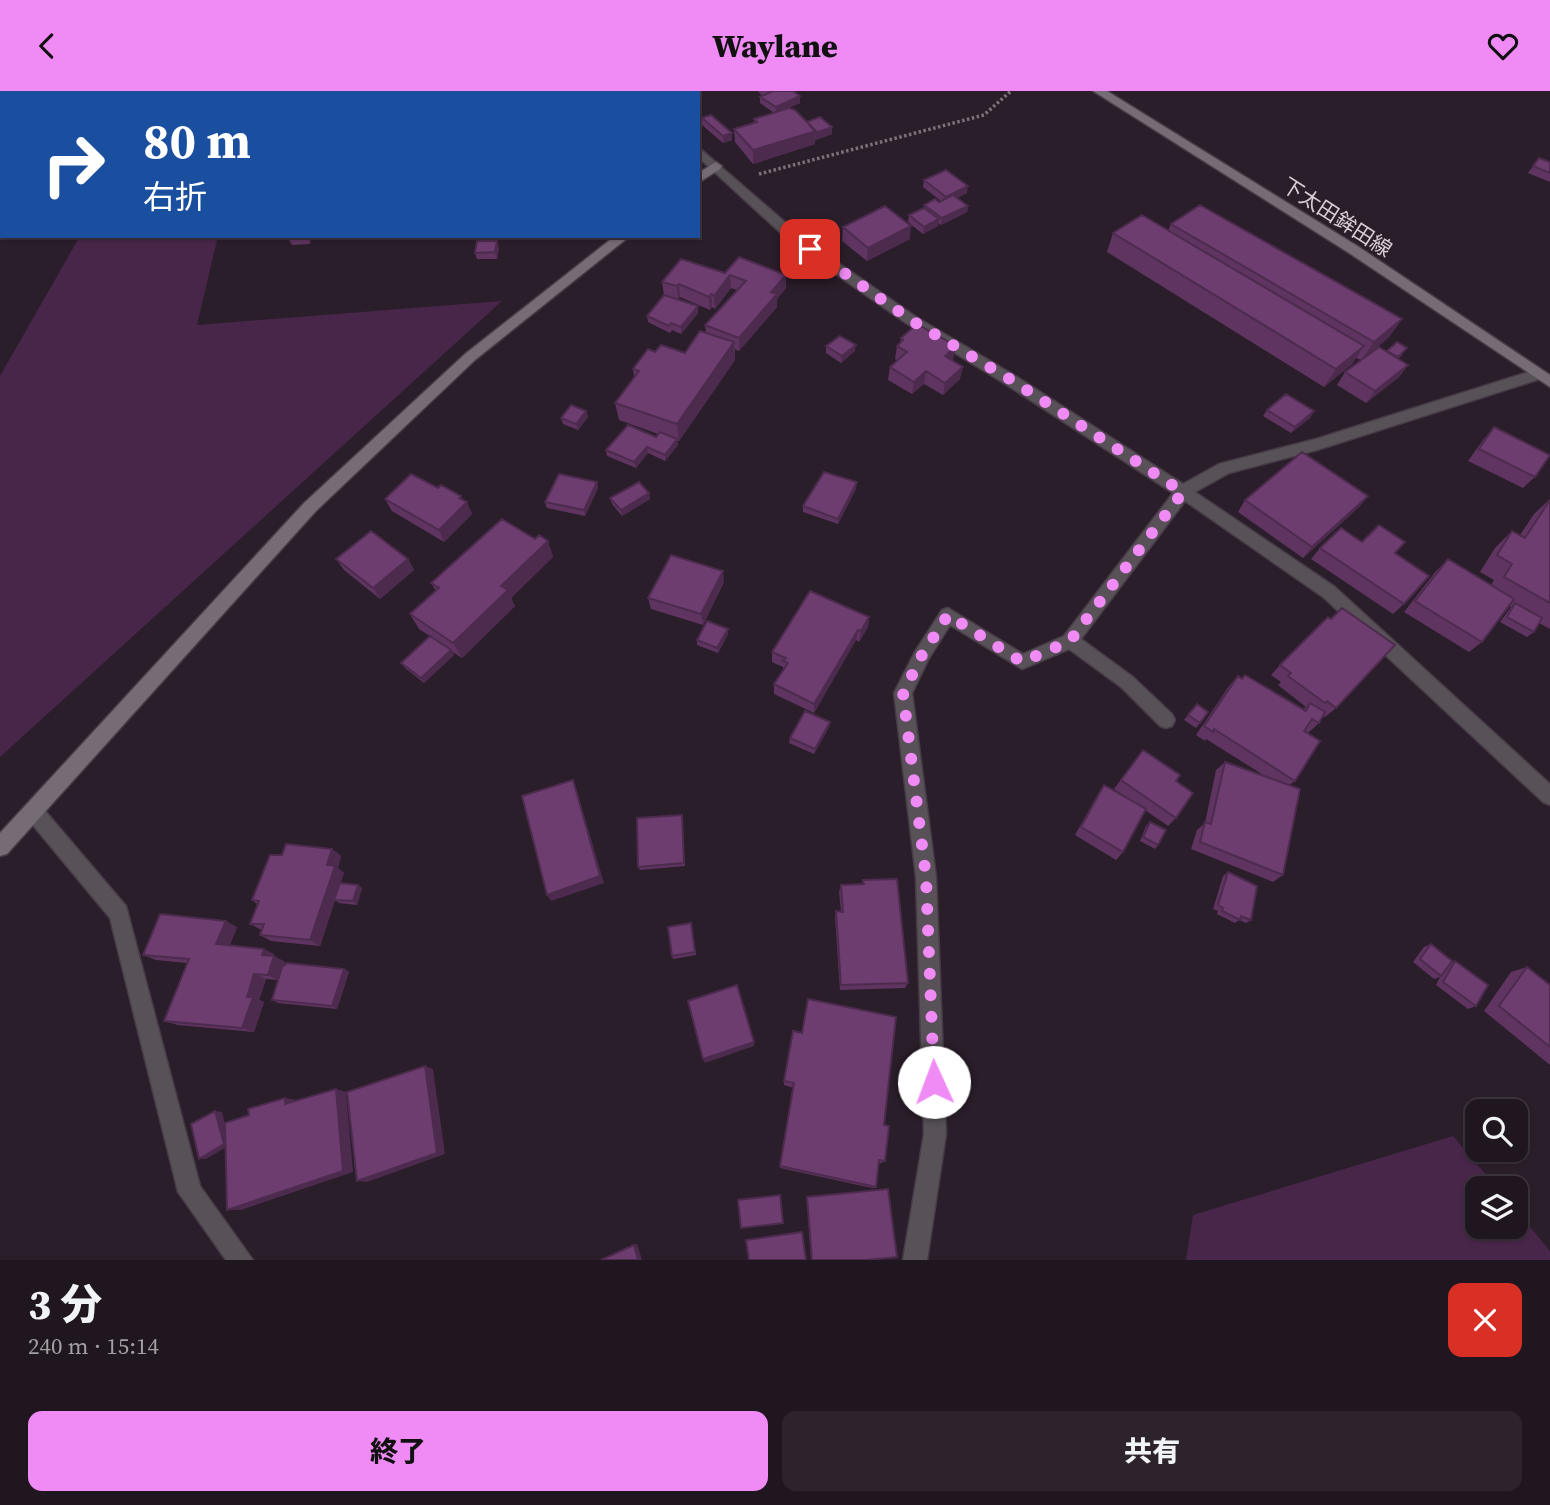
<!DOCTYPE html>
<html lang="ja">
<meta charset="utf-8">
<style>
:root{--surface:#201620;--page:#2d232d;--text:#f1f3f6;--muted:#a29fa5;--line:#3d353e;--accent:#f08bf5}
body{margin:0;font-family:"Source Serif 4","Noto Sans JP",serif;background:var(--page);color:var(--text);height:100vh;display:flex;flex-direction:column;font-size:26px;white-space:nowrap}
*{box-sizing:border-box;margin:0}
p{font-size:23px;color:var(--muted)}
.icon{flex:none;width:38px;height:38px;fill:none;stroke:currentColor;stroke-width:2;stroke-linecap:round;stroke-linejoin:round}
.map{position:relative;height:1169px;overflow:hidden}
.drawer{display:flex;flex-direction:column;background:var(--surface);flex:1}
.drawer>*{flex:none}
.banner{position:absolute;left:0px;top:0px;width:700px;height:147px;box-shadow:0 2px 5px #0004,0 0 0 2px var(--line);background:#1a4fa0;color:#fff;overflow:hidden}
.controls{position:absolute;left:1465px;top:1008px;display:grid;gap:14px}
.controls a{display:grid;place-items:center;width:63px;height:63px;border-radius:14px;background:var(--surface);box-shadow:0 2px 5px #0004,0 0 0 2px var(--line);font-size:35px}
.pin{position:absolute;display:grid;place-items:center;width:60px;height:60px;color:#fff;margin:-30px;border-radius:14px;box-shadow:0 4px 10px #0006}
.me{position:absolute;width:77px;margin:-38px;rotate:358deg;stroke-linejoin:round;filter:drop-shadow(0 0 5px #0008)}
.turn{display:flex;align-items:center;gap:24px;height:147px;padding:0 28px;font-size:32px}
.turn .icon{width:91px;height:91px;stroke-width:2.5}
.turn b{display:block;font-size:49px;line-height:60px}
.round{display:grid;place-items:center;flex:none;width:74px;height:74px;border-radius:14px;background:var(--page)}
.head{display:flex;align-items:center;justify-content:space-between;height:119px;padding:0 28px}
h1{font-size:42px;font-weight:800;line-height:52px}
.button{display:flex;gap:14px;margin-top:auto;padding:14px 28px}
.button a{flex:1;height:80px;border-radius:14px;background:var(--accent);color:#111;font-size:28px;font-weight:800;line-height:80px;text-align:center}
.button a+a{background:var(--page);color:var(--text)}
header{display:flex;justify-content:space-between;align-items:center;height:91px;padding:0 28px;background:var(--accent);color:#111;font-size:32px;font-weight:800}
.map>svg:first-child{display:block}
.green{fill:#48264a}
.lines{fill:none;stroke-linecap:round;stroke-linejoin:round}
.street-casing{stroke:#463a46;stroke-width:3}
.secondary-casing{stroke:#463a46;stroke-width:3}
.path{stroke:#7c727c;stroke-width:3.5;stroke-dasharray:2.5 2.5;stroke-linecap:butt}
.street{fill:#585258;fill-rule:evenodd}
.secondary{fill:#766c76;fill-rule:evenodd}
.wall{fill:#5f3460}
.shaded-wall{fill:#4d2b4e}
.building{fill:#6e3d70;stroke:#4d2b4e;stroke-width:2}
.route{stroke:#f08bf5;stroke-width:12;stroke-dasharray:0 21.6}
.labels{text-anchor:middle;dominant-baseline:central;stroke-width:6;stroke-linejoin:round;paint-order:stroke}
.far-street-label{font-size:21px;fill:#d7cfd7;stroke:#2a1e2a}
</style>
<header><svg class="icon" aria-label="back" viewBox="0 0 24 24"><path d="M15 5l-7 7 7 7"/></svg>Waylane<svg class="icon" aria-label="heart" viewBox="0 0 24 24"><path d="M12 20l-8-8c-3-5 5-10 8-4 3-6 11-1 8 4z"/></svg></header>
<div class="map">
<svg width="1550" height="1169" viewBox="0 0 1550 1169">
<rect width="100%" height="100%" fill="#2a1e2a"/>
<!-- green -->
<path class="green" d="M80,145H218L197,234L502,210L0,666V285Z
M1453,1045L1497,1097H1477V1136H1516V1119L1550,1160V1169H1186L1193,1124Z"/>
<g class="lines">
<!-- street casing -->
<g class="street-casing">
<path id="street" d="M48,0H77L47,2Z
M636,0H648L649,2H638Z
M0,3H2L0,10Z
M698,56L794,139L837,171L916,226L1017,286L1183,393L1219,373L1316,348L1538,278L1545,283L1543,287L1317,359L1229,382L1195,401L1335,496L1550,693V714L1543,711L1323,506L1185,410L1081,548L1133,586L1172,623L1175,629L1172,635L1166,637L1160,635L1121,596L1069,558L1022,578L950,534L928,569L912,602L936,786L946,1043L927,1169H903L924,1043L916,786L894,602L916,559L942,519L948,517L1023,563L1064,545L1173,402L1007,294L906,232L827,177L784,145L698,66Z
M34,712L41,715L126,815L200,1095L253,1169H226L178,1101L110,827L27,727L25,721L27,715Z"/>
</g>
<!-- secondary casing -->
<g class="secondary-casing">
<path id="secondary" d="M1093,0H1107L1359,156L1550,284V296L1349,162Z
M716,71L722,75L720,78L698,92V82Z
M615,145H630L475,269L316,420L7,763L0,765V742L304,412L465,263Z"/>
</g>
<!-- path -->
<path class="path" d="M759,83L984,24L1011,0"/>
<!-- street -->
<use href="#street" class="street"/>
<!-- secondary -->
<use href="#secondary" class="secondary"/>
</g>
<!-- wall -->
<path class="wall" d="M210,0H242V2H211Z
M758,0H792L800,5V12L786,18L807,31L832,43L816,49L815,48V53L753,73L735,51L734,38L754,32V28L774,22L760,12V6L762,5Z
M702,27L732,42V49L723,52L702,34Z
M1539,67L1550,71V91L1528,82Z
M924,89L967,102L957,107L968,115L967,121L941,134L939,132L938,135L923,143L908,131L909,124L924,117V114L941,110L923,96Z
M1171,133L1402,228L1389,246L1366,266L1387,261L1403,263L1398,268L1408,274L1399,286L1366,312L1337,294L1345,281L1361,269L1356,267L1352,273L1324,296L1107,161L1113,142L1168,140Z
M843,136L910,148L867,170L842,150Z
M289,145H312L310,153L292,154L288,147Z
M499,157L497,168H477L475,162Z
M725,182L786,184V197L777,208V216L739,260L735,258V269L679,350H677L678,354L665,370L648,362L636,377L607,365L606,359L656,346L658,343L619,329L615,312L634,286L633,278L655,261L685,262L706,241L705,234L737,199L731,197L715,218L712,216L710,219L680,206L678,208L664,204L662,191Z
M698,215V222L681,243L672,239L670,242L648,231L647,225Z
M901,247L956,255L953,268L952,270L960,288L943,304L924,293L912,303L888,289L890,276L897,269L895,268L897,255L900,252Z
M826,255L855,260L841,272L826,262Z
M1267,319L1314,320L1310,327L1291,342L1263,325Z
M586,320L588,326L578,339L563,333L561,327Z
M1494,336L1535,386L1523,397L1468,370L1483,349Z
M597,391L598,397L585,425L547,417L545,411Z
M438,397L464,410L472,423L444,451L392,420L385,408Z
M856,398L838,433L803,421V415Z
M649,402L650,408L622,425L612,413L610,407Z
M1368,405L1359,416L1303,467L1238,421L1245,409Z
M1550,408V538L1539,532L1534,541L1527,546L1500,531L1511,516L1509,515L1482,551L1469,561L1404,521L1436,480L1448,468L1491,494L1494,489L1480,481L1495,457L1512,440L1520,444L1534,423Z
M535,448L548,450L553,466L511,507L515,515L462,567L451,560L454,564L424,592L405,577L401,572L430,545L419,538L410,523L436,500L431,492Z
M1362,451L1395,462L1404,513L1393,523L1311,468L1320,457Z
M336,468H408L414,479L380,508L344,479Z
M724,491L703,534L651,518L648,507Z
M869,526L868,536L859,551L856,549L814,622L774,603V593L783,579V576L772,571V561Z
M728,543L718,562L697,554V549Z
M1280,574L1336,617L1325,626L1323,625L1319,632L1308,642L1305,639L1295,690L1289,694L1283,784L1273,791L1191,758L1197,739L1205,732L1216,679L1225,671L1265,685L1206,648L1205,650L1196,644L1229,595L1238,585L1242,587L1245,584L1303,618L1306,616L1278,594L1281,591L1271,584Z
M1197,613L1200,632L1196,637L1184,629Z
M829,636L814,663L789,652L790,647Z
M1143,659L1176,690V727L1168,735L1145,719L1123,761L1116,769L1075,744L1098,703L1104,694L1131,709L1114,698Z
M682,724L685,775L640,779L638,776Z
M1150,731L1158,754L1155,758L1140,750L1146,735Z
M332,758L341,765L338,777L344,782L340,792L358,794L362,797L357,814L339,812L335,809L320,855L271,850L260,844L262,839L250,833L257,813L252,809L282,764Z
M1228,781L1251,829L1246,832L1239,829L1235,832L1217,823L1218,820L1213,818L1223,785Z
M863,789L908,892L905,897L840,899L835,827L836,820H841L839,801L841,794L862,793Z
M691,832L696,864L673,868L672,865Z
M237,836L230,854L274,863V865L285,871L284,875L344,878L349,881L337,918L278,912L272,909L278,889L266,888L259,909L264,911L254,941L178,934L164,930L187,872L156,869L143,864Z
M1431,853L1451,872L1455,870L1476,915L1468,918L1436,894L1440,886L1434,888L1413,871L1424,856Z
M1527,876L1550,894V974L1484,920L1511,881Z
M802,942L884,1034L885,1070L881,1072H879L876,1096L872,1097L780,1077L794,997L784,994V990Z
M807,1106L866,1169H811Z"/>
<!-- shaded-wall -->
<path class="shaded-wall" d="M800,5V12L776,23V16Z
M832,36V43L816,49V42Z
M816,40L815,53L753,73V59Z
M732,42V49L723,52V45Z
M968,95L967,102L945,112L946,106Z
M968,115L967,121L941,134L942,127Z
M939,128L938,135L923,143L924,136Z
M911,135L910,148L867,170L868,157Z
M307,145H312L310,153L307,146Z
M497,150L499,157L497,168L495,161Z
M730,184L731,197L715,218L714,205Z
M786,184V197L777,208V216L739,260V247L771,201Z
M679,193L680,206L678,208L677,195Z
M711,203L712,216L710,219L709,206Z
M698,215V222L681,243V236Z
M1402,228L1389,246L1361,270L1374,251Z
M734,251L735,269L679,350L677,333Z
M856,254L855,260L841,272L842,265Z
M956,255L953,268L942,278L945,265Z
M1364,255L1352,273L1324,296L1336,278Z
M1408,274L1399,286L1366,312L1375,300Z
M963,276L960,288L943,304L945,292Z
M926,280L924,293L912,303L914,291Z
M586,320L588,326L578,339L576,333Z
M1314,320L1310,327L1291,342L1295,336Z
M677,348L678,354L665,370V364Z
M647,356L648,362L636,377L634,371Z
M597,391L598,397L585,425L584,419Z
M857,391L856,398L838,433V428Z
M649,402L650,408L622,425L621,419Z
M461,405L465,413L467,411L472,423L444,451L439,439Z
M1368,405L1359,416L1303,467L1312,456Z
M548,450L553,466L511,507L515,515L462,567L453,552L501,495Z
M408,468L414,479L380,508L373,497Z
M723,480L724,491L703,534L701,523Z
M869,526L868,536L859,551L861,540Z
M728,538V543L718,562L717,557Z
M858,539L856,549L814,622V613Z
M451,559L454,564L424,592L421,587Z
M830,631L829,636L814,663L815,658Z
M573,689L576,697L604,792L551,810L547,804Z
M332,758L341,765L338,777L344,782L320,855L310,849L327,774Z
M358,794L362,797L357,814L353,810Z
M226,830L237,836L228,859L216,853Z
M264,858L274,863L272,869L262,864Z
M274,865L285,871L279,890L268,884Z
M344,878L349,881L337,918L332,915Z
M254,883L266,888L259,909L264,911L254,941L242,937L247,906Z
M754,951V955L705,972L703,968Z
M425,975L433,978L445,1063L367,1091L357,1090Z
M336,998L346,1001L353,1081L241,1119H227Z
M285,1007L296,1009L285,1013Z
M215,1020L222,1021L230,1054L206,1068H199Z
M637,1153L642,1169H638L634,1154Z"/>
<!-- building -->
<path class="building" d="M217,0H232L231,2H217Z
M773,0H793L800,5L776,16L760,6Z
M789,17L795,19L816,40L753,59L734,38L757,31L754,28Z
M711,24L732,42L723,45L702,27Z
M820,26L832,36L816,42L807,31Z
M1539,67L1550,71V82L1533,75Z
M946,79L968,95L946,106L924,89Z
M953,104L968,115L942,127L924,114L935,108L939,111Z
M1200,114L1402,228L1374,251L1171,133Z
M885,115L911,135L868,157L843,136Z
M924,117L939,128L924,136L909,124Z
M1142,124L1364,255L1336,278L1113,142Z
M289,145H307V146L288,147Z
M477,150H497L495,161L475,162Z
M739,166L786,184L771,201L777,203L739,247L705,234L746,190L730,184L714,205L711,203L709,206L679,193L677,195L662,191L681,168L725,182Z
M664,204L698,215L681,236L671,232L669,235L647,225Z
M917,233L956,255L945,265L963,276L945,292L926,280L914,291L890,276L907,261L897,255L903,249L901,247Z
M700,240L734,251L677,333L615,312L639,280L633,278L648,258L655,261L661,254L685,262Z
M840,245L856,254L842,265L826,255Z
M1397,251L1407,257L1398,266L1387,260Z
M1379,256L1408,274L1375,300L1345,281Z
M1286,303L1314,320L1295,336L1267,319Z
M571,314L586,320L576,333L561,327Z
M628,334L656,346L660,341L677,348L665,364L647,356L634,371L606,359Z
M1494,336L1550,364L1535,386L1479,358Z
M1302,361L1368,405L1312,456L1245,409Z
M824,381L857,391L838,428L803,415Z
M411,383L438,397L441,394L461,405L459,407L467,411L439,439L385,408Z
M559,383L597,391L584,419L545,411Z
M639,391L649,402L621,419L610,407Z
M1550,409V512L1504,486L1512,473L1497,464L1512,440L1525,447Z
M502,428L535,448L539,444L548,450L501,495L508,499L453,552L410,523L439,497L431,492Z
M1379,434L1405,451L1395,462L1429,485L1404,513L1320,457L1341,437L1362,451Z
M371,440L408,468L373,497L336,468Z
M671,464L723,480L701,523L648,507Z
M1448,468L1514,508L1482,551L1415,510Z
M810,500L869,526L861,540L858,539L814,613L774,593L788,572L783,570L786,567L772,561Z
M1515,512L1542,527L1534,541L1507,526Z
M1342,517L1395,554L1336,617L1327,610L1325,612L1288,585L1291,582L1280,574L1328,526L1331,528Z
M707,530L728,538L717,557L697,549Z
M430,545L451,559L421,587L401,572Z
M1245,584L1306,620L1310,612L1325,621L1319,632L1312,628L1304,640L1320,650L1295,690L1214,638L1213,641L1204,635L1238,585L1242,588Z
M1197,613L1208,621L1200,632L1188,624Z
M805,620L830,631L815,658L790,647Z
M1143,659L1180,684L1176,690L1193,702L1176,727L1121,689Z
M1225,671L1300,698L1283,784L1200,751L1205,731L1211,733Z
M573,689L600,785L547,804L522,705Z
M1104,694L1146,718L1123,761L1081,736Z
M682,724L684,772L638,776L637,727Z
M1150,731L1166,739L1158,754L1143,746Z
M286,753L332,758L327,774L335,775L310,849L260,844L264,833H250L259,810L252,809L270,764H282Z
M1228,781L1257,795L1251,829L1241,825L1240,829L1222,820L1223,817L1218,814Z
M897,788L908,892L841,894L836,820L843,821L841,794L864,793L863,789Z
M340,792L358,794L353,810L334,809Z
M160,823L226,830L216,853L264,858L262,864L274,865L268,884L254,883L247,906H253L242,937L164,930L189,868L143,864Z
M691,832L695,861L672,865L668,836Z
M1431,853L1452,870L1441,885L1420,868Z
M1455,870L1488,894L1476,915L1443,891Z
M287,872L344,878L332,915L272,909L282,876Z
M1527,876L1550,894V956L1499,915Z
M737,894L754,951L703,968L688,910Z
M808,908L896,926L884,1034L889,1035L885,1070L879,1069L876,1096L780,1075L794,992L784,990L793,940L802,942Z
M425,975L437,1062L357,1090L347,1001Z
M336,998L343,1080L227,1119L225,1032L249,1024L248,1018L285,1007V1013Z
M215,1020L224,1053L199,1068L191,1033Z
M888,1098L897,1166L866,1169H812L807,1106Z
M780,1104L783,1132L741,1137L738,1109Z
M802,1141L806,1169H749L746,1149Z
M634,1154L638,1169H601Z"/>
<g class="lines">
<!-- route -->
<path class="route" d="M810,158L911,229L1013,290L1183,401L1070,550L1022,571L948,524L922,564L903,602L926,786L934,991"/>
</g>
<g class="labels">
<!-- far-street labels -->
<g class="far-street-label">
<text transform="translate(1337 126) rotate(33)">下太田鉾田線</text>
</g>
</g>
</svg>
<div class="controls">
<a><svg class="icon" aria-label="search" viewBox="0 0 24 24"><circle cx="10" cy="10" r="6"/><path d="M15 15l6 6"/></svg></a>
<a><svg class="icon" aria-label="layers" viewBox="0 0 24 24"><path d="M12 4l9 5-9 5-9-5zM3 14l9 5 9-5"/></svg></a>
</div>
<div class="pin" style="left:810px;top:158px;background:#d93025"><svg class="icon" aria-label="arrive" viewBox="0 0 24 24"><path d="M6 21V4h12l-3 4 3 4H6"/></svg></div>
<svg class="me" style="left:934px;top:991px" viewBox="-20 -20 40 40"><circle r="19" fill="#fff"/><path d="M0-13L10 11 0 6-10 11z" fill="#f08bf5"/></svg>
<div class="banner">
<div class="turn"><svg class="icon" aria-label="right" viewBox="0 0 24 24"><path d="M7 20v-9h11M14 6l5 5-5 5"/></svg><div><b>80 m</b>右折</div></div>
</div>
</div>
<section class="drawer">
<div class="head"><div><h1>3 分</h1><p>240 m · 15:14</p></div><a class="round" style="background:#d93025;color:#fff"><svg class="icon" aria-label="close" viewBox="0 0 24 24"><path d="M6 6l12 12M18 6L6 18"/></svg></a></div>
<div class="button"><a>終了</a><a>共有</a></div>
</section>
